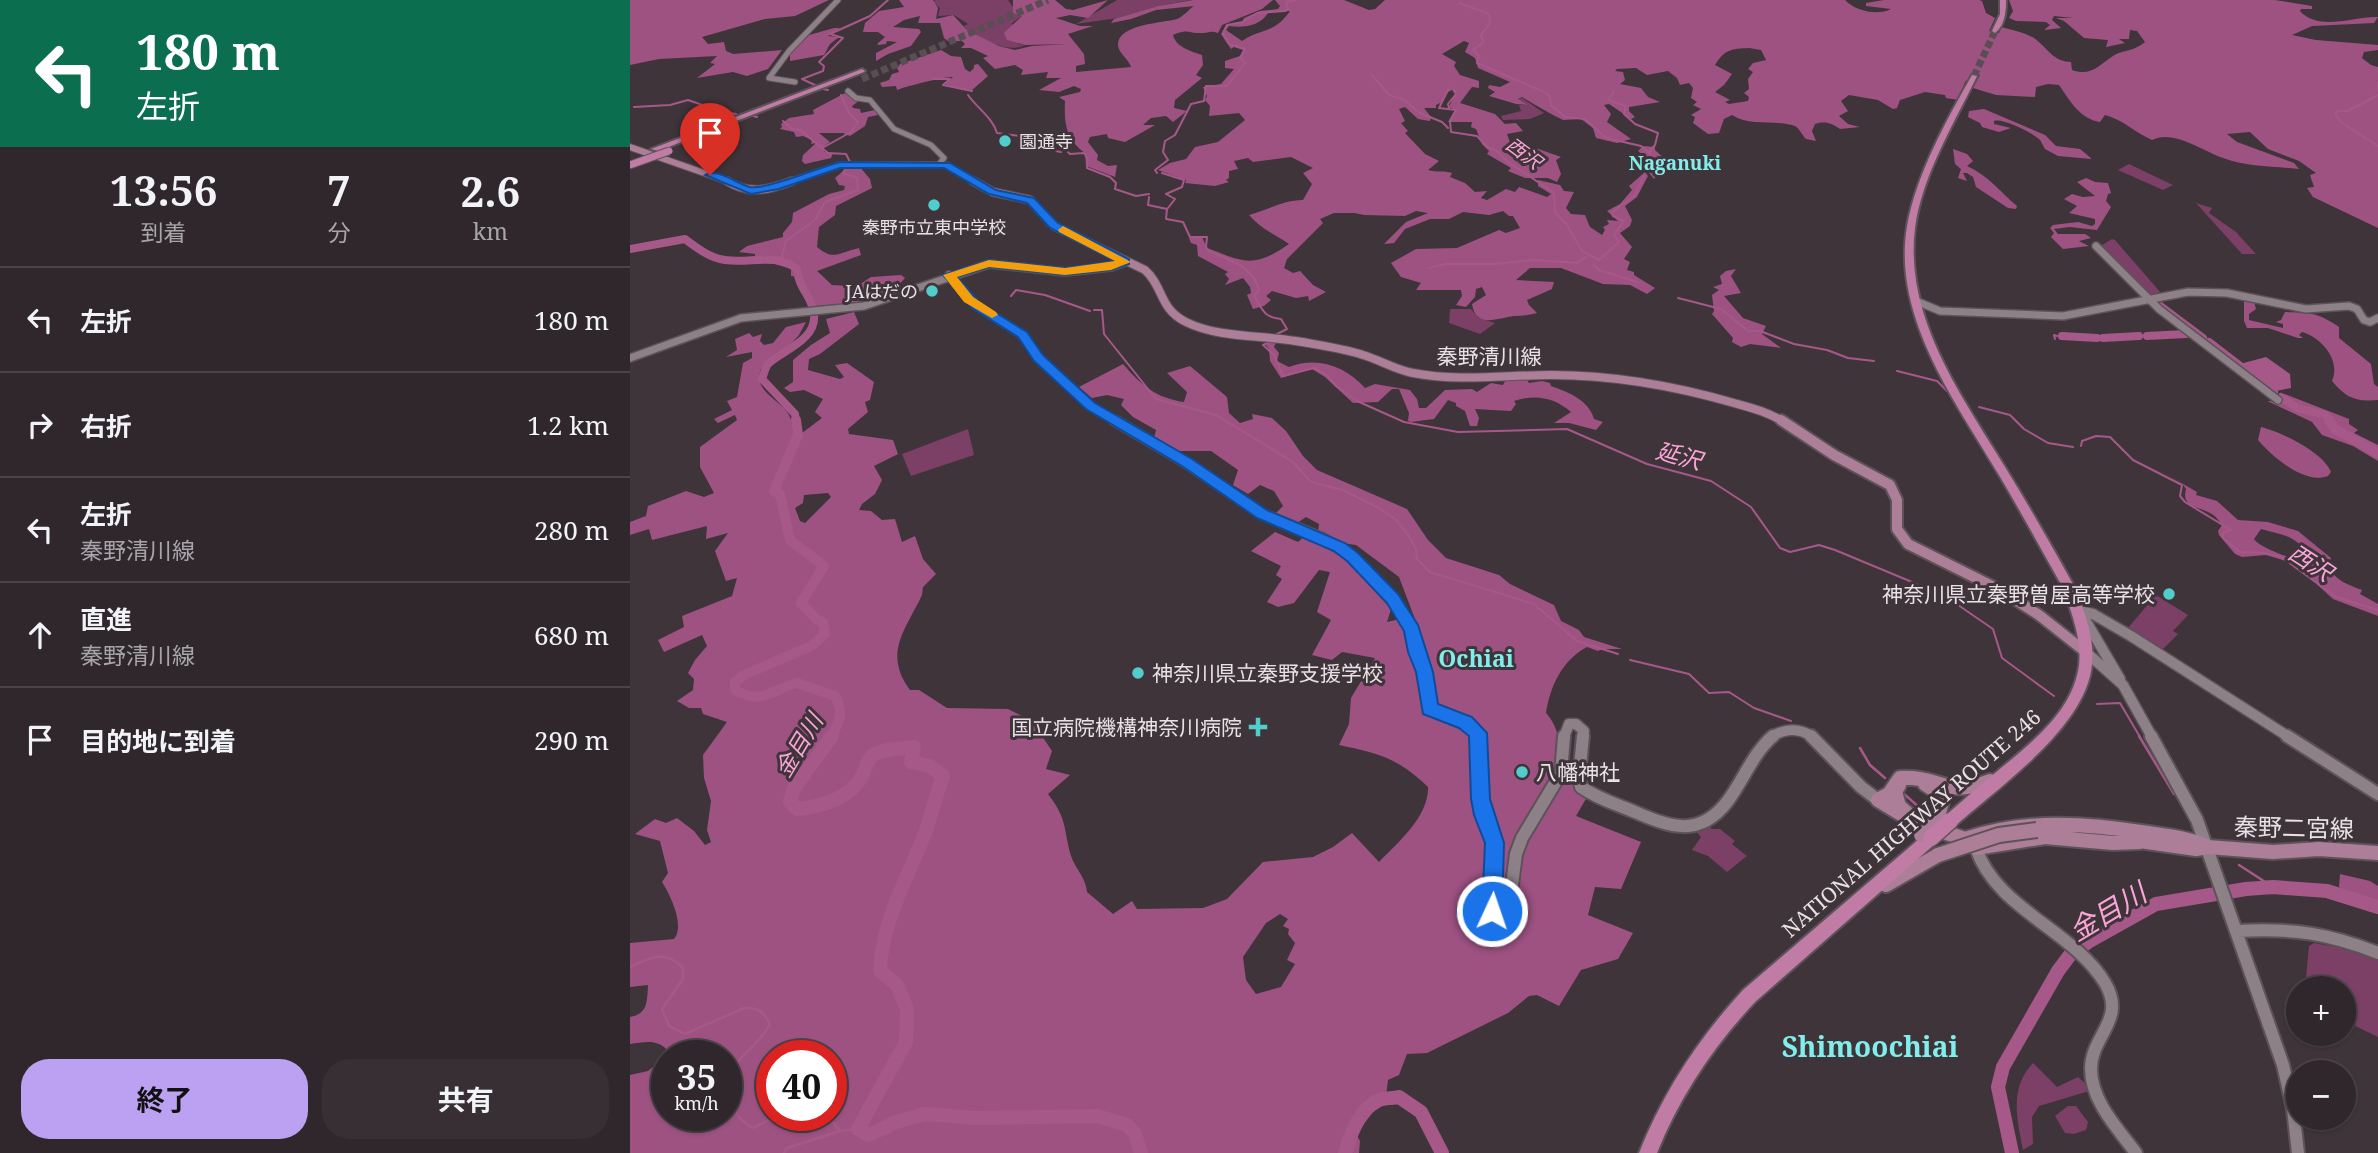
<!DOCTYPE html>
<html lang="ja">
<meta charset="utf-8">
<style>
:root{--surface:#2f272c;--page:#372f34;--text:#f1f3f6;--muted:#a7a5a9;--line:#4a4448;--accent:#bca0f2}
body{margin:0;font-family:"Noto Serif","Noto Sans JP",serif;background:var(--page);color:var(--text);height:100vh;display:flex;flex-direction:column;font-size:26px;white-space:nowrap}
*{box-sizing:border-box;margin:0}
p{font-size:23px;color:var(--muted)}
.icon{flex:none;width:38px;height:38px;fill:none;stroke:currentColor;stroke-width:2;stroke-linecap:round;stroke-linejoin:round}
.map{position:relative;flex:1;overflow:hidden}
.side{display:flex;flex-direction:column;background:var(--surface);width:630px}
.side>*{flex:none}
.guide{background:#0b6e4f;color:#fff;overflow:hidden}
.fabs{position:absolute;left:1656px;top:976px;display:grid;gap:14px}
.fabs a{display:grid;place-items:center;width:70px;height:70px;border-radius:50%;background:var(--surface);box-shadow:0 2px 5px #0004,0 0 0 2px var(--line);font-size:35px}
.speed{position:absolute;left:21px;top:1040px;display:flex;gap:14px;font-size:35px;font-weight:700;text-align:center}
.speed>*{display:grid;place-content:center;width:91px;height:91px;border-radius:50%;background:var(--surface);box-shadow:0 2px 5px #0004,0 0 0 2px var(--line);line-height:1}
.speed small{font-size:18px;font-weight:400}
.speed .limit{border:10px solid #d22;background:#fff;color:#111}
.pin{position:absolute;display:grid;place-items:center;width:60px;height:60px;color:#fff;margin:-72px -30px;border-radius:50% 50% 50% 0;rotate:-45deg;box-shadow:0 0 7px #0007}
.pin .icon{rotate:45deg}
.me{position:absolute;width:77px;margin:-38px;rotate:3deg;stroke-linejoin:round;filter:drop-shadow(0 0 5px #0008)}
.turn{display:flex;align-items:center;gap:24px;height:147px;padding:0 21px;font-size:32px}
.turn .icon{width:91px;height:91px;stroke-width:2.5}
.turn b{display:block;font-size:49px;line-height:60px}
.eta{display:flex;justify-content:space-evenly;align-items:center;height:119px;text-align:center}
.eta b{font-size:42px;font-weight:700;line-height:49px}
.primary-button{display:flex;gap:14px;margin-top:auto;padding:14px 21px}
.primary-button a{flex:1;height:80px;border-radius:28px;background:var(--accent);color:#111;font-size:28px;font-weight:700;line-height:80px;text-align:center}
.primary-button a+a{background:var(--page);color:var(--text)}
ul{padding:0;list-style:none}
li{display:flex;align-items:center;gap:21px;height:105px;padding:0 21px;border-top:2px solid var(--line)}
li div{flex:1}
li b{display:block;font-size:26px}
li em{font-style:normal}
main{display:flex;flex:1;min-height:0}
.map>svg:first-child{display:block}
.green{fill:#7c3f65}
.forest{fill:#9e5282;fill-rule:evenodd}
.water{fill:#a65989}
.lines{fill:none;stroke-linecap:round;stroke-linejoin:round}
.stream-far1{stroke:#a65989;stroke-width:2}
.stream{stroke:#a65989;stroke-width:2.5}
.river-far2{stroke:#a65989;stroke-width:8}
.river-far1{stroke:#a65989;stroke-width:10}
.river{stroke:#a65989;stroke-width:14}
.highway-tunnel{stroke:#584e54;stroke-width:7;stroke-dasharray:7 3.5;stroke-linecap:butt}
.secondary-far3-casing{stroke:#5c5258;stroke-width:7}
.secondary-far2-casing{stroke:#5c5258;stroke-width:10}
.secondary-far1-casing{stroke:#5c5258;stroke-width:13}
.secondary-casing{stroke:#5c5258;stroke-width:16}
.primary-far3-casing{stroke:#5c5258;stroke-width:8}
.primary-far2-casing{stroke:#5c5258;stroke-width:10}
.primary-far1-casing{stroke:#5c5258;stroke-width:14}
.primary-casing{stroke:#5c5258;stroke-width:18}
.highway-casing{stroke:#5c5258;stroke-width:4}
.secondary-far3{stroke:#8d8087;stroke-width:5}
.secondary-far2{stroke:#8d8087;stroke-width:7}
.secondary-far1{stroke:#8d8087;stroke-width:10}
.secondary{stroke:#8d8087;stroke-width:12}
.primary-far3{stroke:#ac7e98;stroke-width:6}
.primary-far2{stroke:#ac7e98;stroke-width:8}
.primary-far1{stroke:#ac7e98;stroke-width:10}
.primary{stroke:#ac7e98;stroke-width:14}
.highway{fill:#c07ca4;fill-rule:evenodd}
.primary-bridge-casing{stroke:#5c5258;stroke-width:18;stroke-linecap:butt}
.highway-bridge-far1-casing{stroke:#5c5258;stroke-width:9;stroke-linecap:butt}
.highway-bridge-casing{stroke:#5c5258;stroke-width:19;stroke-linecap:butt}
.primary-bridge{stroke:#ac7e98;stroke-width:14}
.highway-bridge-far1{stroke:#c07ca4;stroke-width:7}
.highway-bridge{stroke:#c07ca4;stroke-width:16}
.route{fill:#1a73e8;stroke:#114b97;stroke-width:2}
.slow{fill:#f59e0b}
.poi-dot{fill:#53cdcb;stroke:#3f343a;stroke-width:2.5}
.labels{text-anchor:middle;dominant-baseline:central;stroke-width:6;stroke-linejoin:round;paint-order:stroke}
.far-poi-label{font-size:18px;fill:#e8e1e5;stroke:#3f343a;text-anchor:start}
.far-water-label{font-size:19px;font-style:italic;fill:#f9a5d7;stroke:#3f343a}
.far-neighbourhood-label{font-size:19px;font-weight:bold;fill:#82eeeb;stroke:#3f343a}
.street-label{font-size:21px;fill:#e8e1e5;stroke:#3f343a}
.poi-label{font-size:21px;fill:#e8e1e5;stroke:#3f343a;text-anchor:end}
.water-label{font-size:23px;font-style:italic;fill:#f9a5d7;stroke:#3f343a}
.neighbourhood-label{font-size:23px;font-weight:bold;fill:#82eeeb;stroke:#3f343a}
.near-street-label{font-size:24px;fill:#e8e1e5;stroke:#3f343a}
.near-water-label{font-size:28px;font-style:italic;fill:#f9a5d7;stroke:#3f343a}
.near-neighbourhood-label{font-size:28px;font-weight:bold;fill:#82eeeb;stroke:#3f343a}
</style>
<main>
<section class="side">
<div class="guide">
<div class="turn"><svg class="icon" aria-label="left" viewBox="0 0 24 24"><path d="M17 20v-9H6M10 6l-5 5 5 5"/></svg><div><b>180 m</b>左折</div></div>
</div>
<div class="eta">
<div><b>13:56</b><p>到着</p></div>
<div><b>7</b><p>分</p></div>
<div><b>2.6</b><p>km</p></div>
</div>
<ul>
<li><svg class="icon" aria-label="left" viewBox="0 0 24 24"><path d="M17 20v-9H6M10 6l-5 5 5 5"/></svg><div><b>左折</b></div><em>180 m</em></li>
<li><svg class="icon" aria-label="right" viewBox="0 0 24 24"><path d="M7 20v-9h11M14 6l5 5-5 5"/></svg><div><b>右折</b></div><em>1.2 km</em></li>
<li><svg class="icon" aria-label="left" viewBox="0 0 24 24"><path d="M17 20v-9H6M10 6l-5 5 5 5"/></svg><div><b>左折</b><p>秦野清川線</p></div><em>280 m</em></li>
<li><svg class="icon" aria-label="ahead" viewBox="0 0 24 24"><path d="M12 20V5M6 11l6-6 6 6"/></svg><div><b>直進</b><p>秦野清川線</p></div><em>680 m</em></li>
<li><svg class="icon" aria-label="arrive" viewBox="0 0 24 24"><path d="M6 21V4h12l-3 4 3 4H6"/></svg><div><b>目的地に到着</b></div><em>290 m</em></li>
</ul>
<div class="primary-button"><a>終了</a><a>共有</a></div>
</section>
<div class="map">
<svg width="1748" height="1153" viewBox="0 0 1748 1153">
<rect width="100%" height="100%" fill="#3f343a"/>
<!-- green -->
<path class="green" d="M305,0H378L388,14L392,16L382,23L388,44L395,45C375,54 356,39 337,30L334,26L338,24L324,15L308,16L310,8L303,2Z
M487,0H560L528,6L488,18L446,24Z
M892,98L914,113L900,119L873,120L871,116L891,111L889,105H898L888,99Z
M1499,164L1543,185L1533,190L1488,170Z
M1566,203L1582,208L1579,213L1606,232L1626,254H1612Z
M1482,239L1485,240L1531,293L1519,296L1498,277L1472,245Z
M820,309H841L849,318L865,323L850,334L819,323Z
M338,429L344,455L281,476L272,454Z
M1526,595L1558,615L1543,631L1548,634L1533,649L1498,628Z
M1077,825L1082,829H1090L1105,841L1102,844L1117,856L1097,872L1078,856L1062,850L1071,837L1064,829Z
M1708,942L1748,958V1037L1713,1020V989H1675L1679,946L1684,943L1706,947Z
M1403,1063L1427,1087L1448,1077L1457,1085L1459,1091L1409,1106L1402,1117L1403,1144L1393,1150C1387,1119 1379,1088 1403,1063Z
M1438,1106H1446L1458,1122L1456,1130L1444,1134L1435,1133L1425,1116Z"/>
<!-- forest -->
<path class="forest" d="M0,0H199L165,16L135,19L72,37L78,44L94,42L96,51L103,54L152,50L138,69L117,76L103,72L67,78L85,64L80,63L87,56L29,59L0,65Z
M269,0H303L308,8L306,19L323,15L337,30L369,46L385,50L402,46L437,44L395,45L377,40L374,33L392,16L383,13V0H425L436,9L443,10L478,0L458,18L440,15L426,18L450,26H463L438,34L454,54L455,64L446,66V72L501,67C499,59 487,52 488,44C489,24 533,23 547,19C553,17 559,9 564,6L526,10L501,19L481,23L484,19L528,6L563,0H643L632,9L592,25L588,33C580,30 579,33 571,33C558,34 559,28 543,35C546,47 560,51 572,55L573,65L566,75L572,78L545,100L544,108L557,111L543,122L536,116L521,118L513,125H525L495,142L478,138L477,134L460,137L458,142L468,155L467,160L478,166L487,165L485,177L456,166L455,153C436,139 434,124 435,101L429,97L450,92L451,89L444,86L429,92L409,90L431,78H416L418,72L391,75L393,70L385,65L365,69L353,58L358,56L341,48H331L335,44L332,41H318L314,38L310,23H288L290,16L274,20L263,27L289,29L291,32L281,46L258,54L246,61V53L267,42L257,41L256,44L249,45L247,44L255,37L248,32H233L235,23L249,11L274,7Z
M645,0H714L739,10L745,9L755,0H1215C1225,11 1248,16 1261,9L1236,6V3L1254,0H1349L1352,1L1356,13L1365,18L1359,31L1369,33L1371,27C1382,30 1394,32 1404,38C1419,49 1422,61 1441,62L1442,70C1461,77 1469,65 1483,56C1494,49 1501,53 1515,42L1507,31L1500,30L1499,39H1489L1495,43L1476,47L1478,40L1454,38L1434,21L1426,18H1443L1424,16L1422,20L1431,28L1414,30L1420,25L1416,22L1386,21L1379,18L1383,11L1379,0H1645L1682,6V9H1671L1670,11C1689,32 1724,16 1748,17L1744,23L1682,26L1662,35L1686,40L1748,45V50L1734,52L1732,58L1741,65L1748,67V228L1683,197L1677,188L1684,187L1680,175L1686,173L1669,161L1638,149L1620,132L1597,134L1607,142L1664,163L1669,169C1645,166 1616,167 1593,158C1573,151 1543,129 1522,140C1504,132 1494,120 1475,115L1470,122C1450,119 1440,101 1429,85L1418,84L1406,87L1405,97L1366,95L1343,88L1350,75L1345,73L1335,82L1329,100L1316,98L1315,95L1295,92L1270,100L1267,108L1263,109L1248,100L1219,95L1211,101L1218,111L1209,116L1218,124L1230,127L1210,129C1201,123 1196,121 1185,124L1182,131L1186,141L1176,139C1172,135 1169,128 1165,126C1146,119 1121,127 1102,115L1094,119L1089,133L1078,134L1063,123L1065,117L1061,115L1071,109L1063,105L1067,102L1061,98L1063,88L1059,83L1050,85L1047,78L1038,71L1017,75L1006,68L987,69L985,71L993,72L995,80L990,84L1011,88L1018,97L1030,102L999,107V111L1005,117L1001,119L979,104L974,105L981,114L977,122L1001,139L987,143L966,138L963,128L951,119L933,120C919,113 907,106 892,97L888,99L898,105L886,104L859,96L865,92L858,88L859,85L870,87L880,82L848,68L845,58L835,52L839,43L834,41L812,54L826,62L824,66L830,75L849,81V88L842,87L830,103L865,114L875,124L886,123L893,131L877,134L881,145H897L931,157L926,160L931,174L927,182L918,178H895L878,171L881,168L857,154L859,151L852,144L846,129L841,127L842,122H818L825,110L819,107L825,94L822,90L816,93L812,102L806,105V108H794L801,117L800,121L788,119L775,107L769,109L775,121L771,123L778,131L775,133L795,154L809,161L798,170C807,173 813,170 822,173L820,177L835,183L845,192L857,191L851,198L857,200L876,189L885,192L889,187L917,197L921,194L908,186V180L930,185L934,191L944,192L936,208L941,214L955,215L960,227L972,235L975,230L973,227L979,224L977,220L988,221L977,211L990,204L1002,190L999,186L1015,172L1018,176L1007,197L995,206L1002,220L1000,226L990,233L1002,247L994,259L1000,262L997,270L1004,272V275L1025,288L1017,294L1000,285L973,284L931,268H900L886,280L924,282L922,289L897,300L899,305L907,313C899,315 892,316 884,316C868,318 846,329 842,304L856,295L852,287L846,289L845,297L836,307L826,305L832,296L831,290H786L791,283L771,277L761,263L786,249L827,248L869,230L876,233L890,228L883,216H879L873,211L859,215L833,212L819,219H800L775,229L764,243L754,244L776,222L798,213L786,211L775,216L734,215L725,213H704L690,219L693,223L657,259L654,268L663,273L670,271L683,285L696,292L679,301L678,296L666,298L642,291L636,296L641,300L634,306L623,309L617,295L621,293L620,287L613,278L595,285L599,279L595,274L598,272L568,256L567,245L561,243L559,238L572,237L577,248C614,262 623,269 659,244C641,232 634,231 619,215C637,210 654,200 673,200L682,184L673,173L683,168L661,157L623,162L618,158L604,161L608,169L599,171V178L596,180L599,182L585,186L555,183L556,180L528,170L540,163L556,159L565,147L588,142L615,120L609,113L579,116L580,106L575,100L577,96L573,87L591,84L604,69L595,68V61L610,56L613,50L604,47L601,49L591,34L596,25L612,22L614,18L630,11L648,9L650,6ZM660,11C643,35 632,27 612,41L596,30L599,26C614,28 630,26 638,13ZM1119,48L1131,50L1136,60L1123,63L1118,69L1123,72L1118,79L1119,89L1114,93L1119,97L1118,101L1099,104L1095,102L1100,100L1085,92L1094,85L1102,74L1085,65C1095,49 1101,49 1119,48Z
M204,28H210L198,36L209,37L200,44L194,55L160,61V54L179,35Z
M311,50L321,56L331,57L335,69L340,72L344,68V65L348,64L358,76L342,90L329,89L315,84L323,77C313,77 277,86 267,90L266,86L252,87L250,83L259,80L262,74L269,72L267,68L270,64Z
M217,92L233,98L222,106L223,108L230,109L231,113L245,110L248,115L238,117L235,126L220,136L213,133H189L200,142L194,146V152L203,153L201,158L175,164L172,161L173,155L186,143L181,144L182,140L173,136L166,137L164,132L150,129L152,127L151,124L159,118L184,114L183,110Z
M1354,109L1415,135L1426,146L1450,149L1462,159L1428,156L1415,149C1413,146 1412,143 1410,140C1403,133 1373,118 1364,121V124L1381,128L1369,132L1352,127L1350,123L1338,117L1339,111Z
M1013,146L1025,147V150L1037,161L1031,166L1034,167L1024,179L1016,169L1022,163L1008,151Z
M1323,149L1337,154L1343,161L1337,166C1359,176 1370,192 1387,206L1386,209L1378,208L1346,187L1343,177L1337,173H1333L1337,181L1328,178L1331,169L1325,164Z
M219,166H229L240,179L242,188L206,206L205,215L189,227L187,247C204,261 207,253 229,248L231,255L187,271L202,285L220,286L221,290L241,277L271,275L275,278C253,305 218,303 186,306L171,290L169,277L161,276V269L141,263L146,258L125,259V254L109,252L117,246L153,237V233L162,222L163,213L199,194L214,190L215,186L209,185L205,178Z
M1456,178L1465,182L1478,183L1481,193L1478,194L1476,201L1481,207L1467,230L1440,227L1424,229L1428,234H1455L1461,238L1449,241L1459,246L1433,249L1421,237L1424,233L1420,228L1423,225L1448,222L1462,226L1465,224V219L1439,213L1447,206L1434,199L1442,194L1453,197L1465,196L1447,182Z
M1106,269L1101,276L1111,293L1094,296L1113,318L1136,326L1132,334L1151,348L1120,344L1111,347L1102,342L1103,338L1082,314L1084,311L1082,295L1089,290L1083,287L1092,284L1090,276L1096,271Z
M1614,300L1624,302L1626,309L1619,314V320L1653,328V324L1646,322L1651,320L1655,312C1680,313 1687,312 1709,327V338L1741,364L1744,384L1748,387V400C1726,402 1716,398 1702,381C1711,360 1692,338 1672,332L1669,335L1673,338H1668L1638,328H1617L1614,321Z
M224,312L229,324L190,354L179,359L178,370L210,379L214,377L205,365L217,363L244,382L240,400L235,402L238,412L218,429L219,434L263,440L268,454L244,466L252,480L245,494L232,504L229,510L241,511L252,520L265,519L272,542L285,536L293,559L306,574L293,587L292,595C275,631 253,653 280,690H289L317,708L378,709L402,721L422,751L416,769L440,775L418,794C438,820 433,828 441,856C445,868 456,878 457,892L483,914L502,901L507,909L573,908L597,899L633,862L683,857L703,847L722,833L749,862C768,843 799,816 798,787C768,758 748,753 709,745L719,724L721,698L745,658L712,652L702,660L682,655L701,620L687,612L700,572L689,570L664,603L648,607L637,602L652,579L646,575L651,566L621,551L645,532L668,542L676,535L713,552L762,606L757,622L770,619L781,625L785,619L769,577L726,545L712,543L688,532L689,524L676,517L667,523L646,513L653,506L644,491L630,485L618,494L603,485L608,470L581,451H547L524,438L526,430L503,417L491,405L494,399L477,395L462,398L449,387L493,364C511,385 526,398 554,402L557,392L537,373L560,366L597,397L599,413L610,423L623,419L622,414L642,418L656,431L673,456L687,470L777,509L798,540L816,558L869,575L880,584L924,605L931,621L949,630L954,637L992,649H972L968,651L957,647C932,660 920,687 916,713C934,733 931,759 921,782L944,785L957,797L946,816L1011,842L991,889L965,887L958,915L1003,933L988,959L951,970L929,1006L907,995L899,996L878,1013L797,1053L777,1054L769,1075L758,1080L755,1104L743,1112L726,1134L730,1141L729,1153H0V1075L18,1071L37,1055V1115H96V1055H37L39,1053C30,1038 14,1042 0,1044V1017C18,1014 17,1001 18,985L0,987V943L44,939C55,926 41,896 32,882L38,873L30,841L5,834L25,819L36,823L47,818L64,831L75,845L81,842L77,830L81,801L74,778L73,755L97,722L73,714L71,708H59L47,701L63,690L64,679L58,673L65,660L77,646L72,635L34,652L28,640L54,627L52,616L102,596L107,578L96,581L85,551L98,533L76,539L77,526L22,540L19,529L0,535V522L16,516L18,506L56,491L74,497L84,493L70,467V447L107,420L105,415L88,423L84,419L102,410L97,401L107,397L113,363L122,358V352L96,357L107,350L105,339L119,333L123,337L132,334L130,341L134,345L143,343L156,327L176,322L169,335L156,349L131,369C122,392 152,400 159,415C162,420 162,427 163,432L172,433L192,418L185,412L193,399L174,390L160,392L154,388L163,382V360L181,345L200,333L196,319ZM198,493L201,497L175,523L170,521L165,508L173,503L174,495ZM650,914L658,919L653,926L659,929L658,934L665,943L657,960L665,964L651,987L626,994L616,980L613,957L636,923ZM142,1055H201V1115H142Z
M644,341L646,342L644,347L649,353L647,361L659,367C688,356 715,366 735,388L745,384L780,390L787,399L789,408H796L815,390L842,389L847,392L861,383L873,385L875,381L896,378L899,383L912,381L920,383L921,386C938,392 959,400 964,419L973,422L966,430L939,423H924L941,412C924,397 905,394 884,401L886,404L881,411L845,409L849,418L847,426H840L835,411L826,406V403L818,400L804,419L781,422L778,421L779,413L769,389H762L748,402L723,403L695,377L682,369L651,378L640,361L639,349L635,344Z
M1655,394L1719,419V424L1728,430L1724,433L1748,445V461L1723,446L1692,435L1682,422L1637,401L1653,402L1649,396Z
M1631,427C1651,432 1693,452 1701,472L1698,476C1674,485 1643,457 1628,440Z
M1524,467L1567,492L1566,495L1587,501L1608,520L1638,522L1668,531L1701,558L1698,567C1708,582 1717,584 1732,590L1730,594L1748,604V616L1703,599L1669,568L1656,561L1636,555L1612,557L1605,554L1589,535L1588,531L1592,525C1589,521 1585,515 1580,513C1568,506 1551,508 1556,489L1552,483ZM1631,529C1652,535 1672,536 1678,560C1669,563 1628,547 1624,539Z
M1710,874L1740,881L1748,886V905L1728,899L1709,887Z"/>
<!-- water -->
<path class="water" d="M1636,357L1660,374L1661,388L1646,391L1610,364Z"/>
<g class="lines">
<!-- stream-far1 -->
<path class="stream-far1" d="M829,3L859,14L860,23L851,35L854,42L843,50L849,56L847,63L912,91L920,96L921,105L935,117L955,119L976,138L1011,146L1022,156L1027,166L1020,172
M741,74L759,95L774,100L790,113L812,122L818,128
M303,79H320L313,85L342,91
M1748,82V91
M187,86L172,79L193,71L194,66L189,62L213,38L200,34L240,16L258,0
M819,88L809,108L826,110L820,121L821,132L847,136L857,147L867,151L877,161L924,193L925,212L937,225L952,251L969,260L989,242L984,235L994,221L983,216L982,212L1004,196L1014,176
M193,89L198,90
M984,92L978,100L996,106L994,114L1005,124L1028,133L1025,145L1019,152
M338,95C347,108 363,118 367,133L397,137
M1748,95L1718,111H1708L1705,114L1712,123L1748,146
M4,107L40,105L58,100L87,110
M819,108L818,104L826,94L824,90
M94,112L106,114
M123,116L127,117
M153,121L162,129L170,130L198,153L216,154L220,162
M399,138L403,147L431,152
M194,147L221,132L228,122L219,113L211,95
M437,151L440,154L454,153L458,159L457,168L480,177L486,183L485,189L506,196L519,194
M527,173L525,170L538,160L533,152L535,141L545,135L561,104L574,101L576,86H597L615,63L610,58L615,49L599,44L593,34L597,25L613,22L627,13L655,11L658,9L656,2L666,0
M532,173L554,180L552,187L536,194L545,199L538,208
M519,197L518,205L537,209L536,219L553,222L560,237H577L576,247L579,251C599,260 623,266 629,290L624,296C633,310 633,317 651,319L657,329L647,334
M151,260L156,241L185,220L195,202L228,190L227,178L213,173L217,166
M964,265L969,270L1007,282
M799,268L815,264H864L905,260L947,263L956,257
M381,296L386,290L415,295L460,311
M1048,298L1091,309L1118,331H1130L1164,344L1197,350L1218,358L1244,361
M464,310H472L474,334L526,399L586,415L663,462L681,482L713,490L749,508L765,519L777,533L786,549L787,559L800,572L904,604L947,641L988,654
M1425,339L1424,335L1427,336
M642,341L633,345L644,355L653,376L684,368L697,375L706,386L727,401L774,422L828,432L937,429L1017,464L1081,481L1121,507L1150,548L1160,552L1189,545L1205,550L1282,582L1328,605L1363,629L1372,658L1424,696
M1267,371L1307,381L1317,391
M1349,407L1380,415L1394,429L1418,443L1443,447
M1451,446L1452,441L1466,436L1480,437L1503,460L1552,485L1550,496L1555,502L1601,530L1593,533V538L1610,552L1635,553L1651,557L1706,597L1748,610
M1000,660L1059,674L1079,693L1099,692L1124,708L1161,721
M1467,704L1490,703L1510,737"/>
<!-- stream -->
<path class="stream" d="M1509,736L1544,794
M1230,748L1240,765L1255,778
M1273,793L1291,809
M1609,865L1643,887
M0,967C20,958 36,949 53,968V979L32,1009L39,1026L55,1034L114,1008C128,1007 134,1012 140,1024C122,1058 90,1057 103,1103C106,1116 112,1122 123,1128L149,1115
M197,1115L210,1131L228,1129
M154,1153L157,1148L210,1131"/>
<!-- river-far2 -->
<path class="river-far2" d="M0,249L55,239C67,248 80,258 95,260C120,264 146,252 167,269C168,288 183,298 184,314C187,340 153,350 138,364C135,368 134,374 132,379L165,414L166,422
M1525,302L1573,338
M1432,336L1467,338
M1517,336L1556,334
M1473,338L1509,336
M1579,342L1644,392
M1651,397L1667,408L1696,415L1700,422"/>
<!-- river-far1 -->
<path class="river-far1" d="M166,420L168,435L144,491L150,494L160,540L194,566L171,603L187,620L193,622L195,634L181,646L114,675L105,682V690C132,706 143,689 167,683L205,696C214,712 210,722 201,737
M1699,420L1705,429L1748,453"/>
<!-- river -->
<path class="river" d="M202,736L163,790L160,802L167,809C190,807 215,800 230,780C235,773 236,761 242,756C252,748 271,749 284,747L281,762L300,766L313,776C306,795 302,814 295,833C277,880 252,920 250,971L267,985L277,1009L276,1042L228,1129L239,1135L266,1122L294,1114L347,1118L467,1116L497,1125L505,1134L511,1153
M715,1153C720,1135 729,1110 747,1101C754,1097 762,1099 769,1097L791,1112L812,1153
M1382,1153L1368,1087L1373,1067L1428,971L1440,955L1458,942L1526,904L1616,889L1643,887L1697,891L1748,907"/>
<!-- highway-tunnel -->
<path class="highway-tunnel" d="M1344,76L1365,31
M232,79L418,0"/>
<!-- secondary-far3 casing -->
<g class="secondary-far3-casing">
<path id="secondary-far3" d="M165,82L139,78L159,51L208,0
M218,91L226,98L240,100L264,129L301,145L314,158L309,164"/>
</g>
<!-- secondary-far2 casing -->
<g class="secondary-far2-casing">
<path id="secondary-far2" d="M1466,246L1529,309L1648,400
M319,275L346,305L392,335L408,358L460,406L487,422
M1286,301L1310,311L1433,316L1558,292L1597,293L1676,309L1719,306L1727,309L1734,320L1740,322L1748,318
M0,358L111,318L234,306L359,264L435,272L481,267L495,262"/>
</g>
<!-- secondary-far1 casing -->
<g class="secondary-far1-casing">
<path id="secondary-far1" d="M484,420L557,463L632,514L692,538L723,557L777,618L794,672L800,709L836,723L848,733V737
M1449,611L1463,614L1501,636L1659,737
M1450,611L1490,679
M1457,653L1493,685L1522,737
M934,737L939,724H946L954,731L953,737
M1141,737C1155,728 1170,728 1183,737"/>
</g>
<!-- secondary casing -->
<g class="secondary-casing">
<path id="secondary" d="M848,736L851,798L864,843L862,911L865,925L873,929L877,923L886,854L892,838L931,773L934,736
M953,736L949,777L951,787C968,799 986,804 1005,812C1040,827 1069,838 1097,802C1113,781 1123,753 1143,736
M1181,736L1231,787L1248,800
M1521,736L1567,820L1653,1065L1663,1109L1668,1153
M1657,736L1748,794
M1346,848C1366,909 1443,930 1475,983C1497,1020 1461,1035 1461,1069C1461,1101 1488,1129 1506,1153
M1608,931C1661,928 1698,933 1748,953"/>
</g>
<!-- primary-far3 casing -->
<g class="primary-far3-casing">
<path id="primary-far3" d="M0,147L100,182
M158,182L210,165H316L346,182"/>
</g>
<!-- primary-far2 casing -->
<g class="primary-far2-casing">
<path id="primary-far2" d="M97,181C119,195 139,190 162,181
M343,181L363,192L400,200L424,226L515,270C534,287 529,309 556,322C588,338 631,335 666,341C688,345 712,348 733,355C750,360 766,370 783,373C829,382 875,375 921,375C982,375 1045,386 1104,403C1122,408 1138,412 1154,422"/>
</g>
<!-- primary-far1 casing -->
<g class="primary-far1-casing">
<path id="primary-far1" d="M1151,420L1204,455L1260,485L1267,500V529L1278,544L1370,590L1409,615L1457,653"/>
</g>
<!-- primary casing -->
<g class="primary-casing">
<path id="primary" d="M1360,781C1317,798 1310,776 1270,778L1259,794L1248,800L1286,823L1332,838L1346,848L1415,837L1483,843L1510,842
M1295,784L1306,791L1312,802L1308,816
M1269,785L1265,792L1269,806L1279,815
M1335,839C1396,819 1455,823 1518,833C1538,836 1558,838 1576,846
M1503,840L1566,849L1578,847L1643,852L1689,849L1748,853
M1256,885L1308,855"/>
</g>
<!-- highway casing -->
<g class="highway-casing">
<path id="highway" d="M1370,0H1376C1376,12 1375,25 1365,33L1362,31L1370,14Z
M232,69L235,71L234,72L28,151L21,149Z
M1342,75L1347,76C1324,124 1292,175 1285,228C1274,317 1331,395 1375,467C1399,506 1422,546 1444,586C1454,611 1465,637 1462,664C1457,726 1369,787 1325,826L1320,828L1315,826L1313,821L1315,816C1331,802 1347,788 1364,774C1398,745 1443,713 1449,665C1452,638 1441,611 1432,586C1411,549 1391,512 1369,475C1325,401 1262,317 1277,226C1286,175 1317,119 1342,75Z
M1301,831L1306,833L1309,838L1306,843L1125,1002C1083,1047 1050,1096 1027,1153H1009C1034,1091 1068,1039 1113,990L1296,833Z"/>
</g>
<!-- secondary-far3 -->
<use href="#secondary-far3" class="secondary-far3"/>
<!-- secondary-far2 -->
<use href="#secondary-far2" class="secondary-far2"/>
<!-- secondary-far1 -->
<use href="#secondary-far1" class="secondary-far1"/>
<!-- secondary -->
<use href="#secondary" class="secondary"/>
<!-- primary-far3 -->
<use href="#primary-far3" class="primary-far3"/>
<!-- primary-far2 -->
<use href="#primary-far2" class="primary-far2"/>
<!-- primary-far1 -->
<use href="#primary-far1" class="primary-far1"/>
<!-- primary -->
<use href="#primary" class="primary"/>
<!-- highway -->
<use href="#highway" class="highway"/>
<!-- primary-bridge casing -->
<g class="primary-bridge-casing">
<path id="primary-bridge" d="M1291,835L1308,816
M1308,855L1369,835L1407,830"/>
</g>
<!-- highway-bridge-far1 casing -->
<g class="highway-bridge-far1-casing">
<path id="highway-bridge-far1" d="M0,165L39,151"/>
</g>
<!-- highway-bridge casing -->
<g class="highway-bridge-casing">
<path id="highway-bridge" d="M1301,838L1320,821"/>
</g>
<!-- primary-bridge -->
<use href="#primary-bridge" class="primary-bridge"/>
<!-- highway-bridge-far1 -->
<use href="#highway-bridge-far1" class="highway-bridge-far1"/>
<!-- highway-bridge -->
<use href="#highway-bridge" class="highway-bridge"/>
</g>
<!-- route -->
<path class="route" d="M210,162L320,163L366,190L404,198L428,223L499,259V264L481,270L435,275L359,267L327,277L350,303L397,332L413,355L465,403L562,459L637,510L715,543L728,553L768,594L788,625L803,672L808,704L842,717L857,733L860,799L874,843L872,911L869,918L862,921L855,918L852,911L855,843L844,815L841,799L839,736L829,728L793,714L786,672L778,652L774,631L757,603L717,561L704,551L627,518L552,466L456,409L404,361L388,337L342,308L313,275L359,260L435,268L485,261L420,228L397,203L359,194L314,168H210L149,189L121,194L75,175C86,167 107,184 120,187C136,190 190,167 210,162Z"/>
<!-- slow -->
<path class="slow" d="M433,226L501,262L481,270L435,275L359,267L327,277L343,297L366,312L368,315L362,318L334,302L313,275L359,260L435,268L485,261L429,232L428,230Z"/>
<!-- markers -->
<g class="poi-dot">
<circle cx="375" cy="141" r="7"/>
<circle cx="304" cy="205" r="7"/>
<circle cx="302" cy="291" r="7"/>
<circle cx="1539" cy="594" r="7"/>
<circle cx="508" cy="673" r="7"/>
<path d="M624.5 716.5h7v7h7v7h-7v7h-7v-7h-7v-7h7z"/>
<circle cx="892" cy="772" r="7"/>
</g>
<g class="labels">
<!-- far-poi labels -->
<g class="far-poi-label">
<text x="389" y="141">園通寺</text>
<text x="304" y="227" text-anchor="middle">秦野市立東中学校</text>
<text x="288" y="291" text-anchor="end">JAはだの</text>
</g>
<!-- far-water labels -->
<g class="far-water-label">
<text transform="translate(894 153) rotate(37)">西沢</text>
</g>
<!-- far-neighbourhood labels -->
<g class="far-neighbourhood-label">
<text x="1045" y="163">Naganuki</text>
</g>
<!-- street labels -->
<g class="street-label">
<text x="859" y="356">秦野清川線</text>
<text transform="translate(1281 823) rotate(-41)">NATIONAL HIGHWAY ROUTE 246</text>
</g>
<!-- poi labels -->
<g class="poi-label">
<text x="1525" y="594">神奈川県立秦野曽屋高等学校</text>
<text x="522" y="673" text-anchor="start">神奈川県立秦野支援学校</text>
<text x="612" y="727">国立病院機構神奈川病院</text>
<text x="906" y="772" text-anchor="start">八幡神社</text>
</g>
<!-- water labels -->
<g class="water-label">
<text transform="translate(1049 455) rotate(15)">延沢</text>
<text transform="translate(1681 562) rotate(33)">西沢</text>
<text transform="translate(168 745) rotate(-59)">金目川</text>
</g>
<!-- neighbourhood labels -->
<g class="neighbourhood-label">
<text x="846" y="658">Ochiai</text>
</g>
<!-- near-street labels -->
<g class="near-street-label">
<text transform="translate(1664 827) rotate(1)">秦野二宮線</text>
</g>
<!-- near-water labels -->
<g class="near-water-label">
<text transform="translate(1477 911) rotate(-31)">金目川</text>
</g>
<!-- near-neighbourhood labels -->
<g class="near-neighbourhood-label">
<text x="1240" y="1046">Shimoochiai</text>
</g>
</g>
</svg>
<div class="fabs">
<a>+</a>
<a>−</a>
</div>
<div class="speed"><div>35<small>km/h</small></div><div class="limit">40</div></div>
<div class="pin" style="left:80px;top:175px;background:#d93025"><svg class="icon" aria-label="arrive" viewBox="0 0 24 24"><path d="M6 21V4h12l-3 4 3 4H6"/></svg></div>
<svg class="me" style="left:862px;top:911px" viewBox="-20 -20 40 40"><circle r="17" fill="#1a73e8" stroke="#fff" stroke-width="3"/><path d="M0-11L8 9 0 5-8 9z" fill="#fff"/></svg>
</div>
</main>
